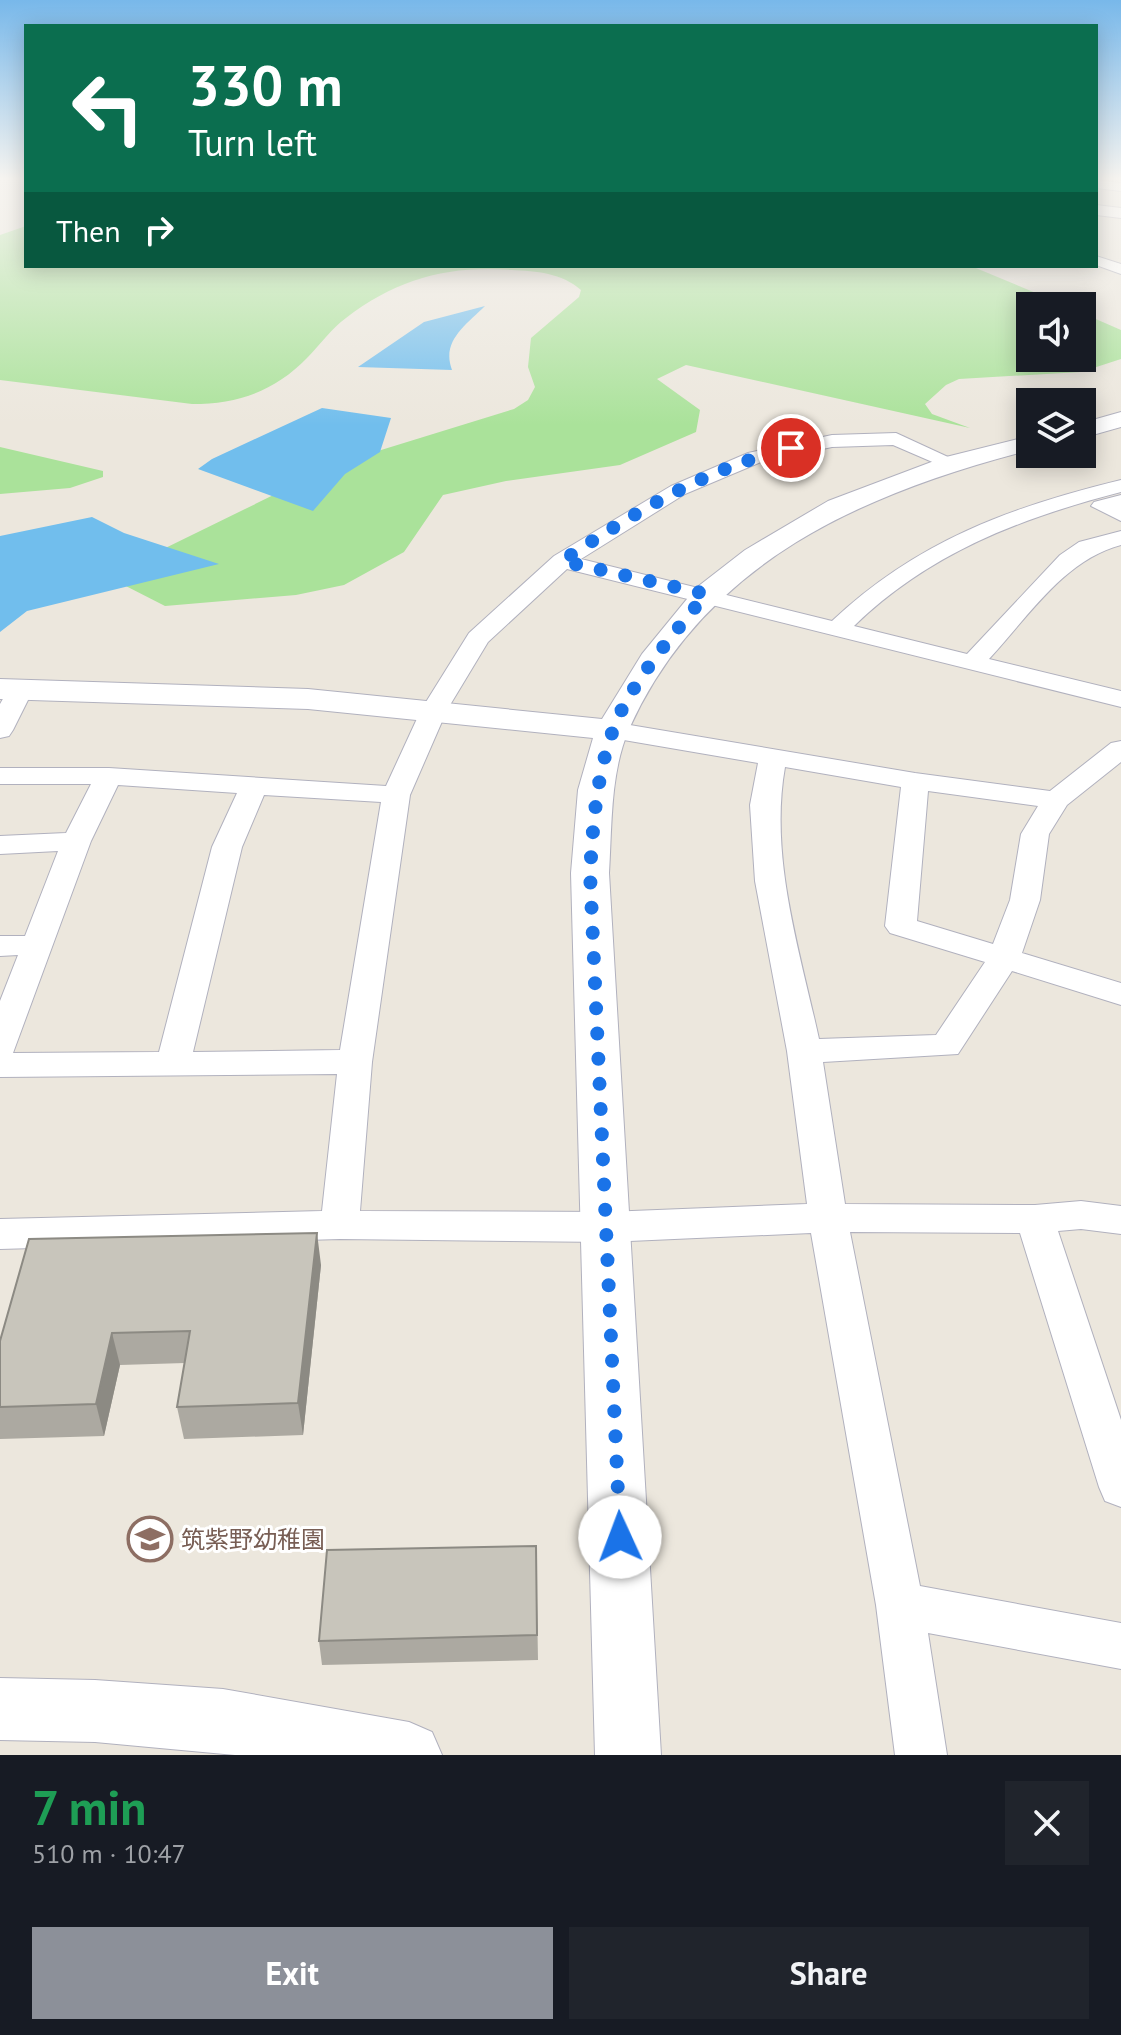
<!DOCTYPE html>
<meta charset="utf-8">
<style>
:root{--surface:#171b24;--page:#20242c;--text:#f1f3f6;--muted:#9ea1a6;--accent:#8c9099}
body{margin:0;font-family:"PT Sans","Noto Sans JP",sans-serif;background:var(--page);color:var(--text);height:100vh;display:flex;flex-direction:column;font-size:30px;white-space:nowrap}
*{box-sizing:border-box;margin:0}
p{font-size:26px;color:var(--muted)}
.icon{flex:none;width:44px;height:44px;fill:none;stroke:currentColor;stroke-width:2;stroke-linecap:round;stroke-linejoin:round}
.map{position:relative;height:1755px;overflow:hidden}
.panel{display:flex;flex-direction:column;background:var(--surface);flex:1}
.panel>*{flex:none}
.hud{position:absolute;left:24px;top:24px;width:1074px;height:244px;border-radius:0px;box-shadow:0 4px 20px #0003;background:#0b6e4f;color:#fff;overflow:hidden}
.tools{position:absolute;left:1016px;top:292px;display:grid;gap:16px}
.tools a{display:grid;place-items:center;width:80px;height:80px;border-radius:0px;background:var(--surface);box-shadow:0 4px 20px #0003;font-size:40px}
.pin{position:absolute;display:grid;place-items:center;width:68px;height:68px;color:#fff;margin:-34px;border:4px solid #fff;border-radius:50%;box-shadow:0 2px 8px #0007}
.me{position:absolute;width:88px;margin:-44px;rotate:358deg;stroke-linejoin:round;filter:drop-shadow(0 0 6px #0008)}
.turn{display:flex;align-items:center;gap:28px;height:168px;padding:0 32px;font-size:36px}
.turn .icon{width:104px;height:104px;stroke-width:2.5}
.turn b{display:block;font-size:56px;line-height:68px}
.then{display:flex;align-items:center;height:76px;padding:0 32px;background:#0003;gap:16px;font-size:30px}
.round{display:grid;place-items:center;flex:none;width:84px;height:84px;border-radius:0px;background:var(--page)}
.head{display:flex;align-items:center;justify-content:space-between;height:136px;padding:0 32px}
h1{font-size:48px;font-weight:800;line-height:60px;color:#1e9e55}
.action{display:flex;gap:16px;margin-top:auto;padding:16px 32px}
.action a{flex:1;height:92px;border-radius:0px;background:var(--accent);color:#fff;font-size:32px;font-weight:800;line-height:92px;text-align:center}
.action a+a{background:var(--page);color:var(--text)}
.map>svg:first-child{display:block}
.green{fill:#aae29a}
.water{fill:#71beed}
.lines{fill:none;stroke-linecap:round;stroke-linejoin:round}
.minor-casing{stroke:#b1b1be;stroke-width:2}
.tertiary-casing{stroke:#b1b1be;stroke-width:2}
.minor{fill:#fff;fill-rule:evenodd}
.tertiary{fill:#fff;fill-rule:evenodd}
.wall{fill:#aca9a1}
.shaded-wall{fill:#8c8a83}
.building{fill:#c8c5bb;stroke:#8c8a83;stroke-width:2}
.route{stroke:#1a73e8;stroke-width:14;stroke-dasharray:0 25.2}
.labels{text-anchor:middle;dominant-baseline:central;stroke-width:6;stroke-linejoin:round;paint-order:stroke}
.near-education-label{font-size:24px;fill:#785e54;stroke:#fff;text-anchor:start}
</style>
<div class="map">
<svg width="1121" height="1755" viewBox="0 0 1121 1755">
<rect width="100%" height="100%" fill="#ece7dd"/>
<!-- green -->
<path class="green" d="M26,226V266H971L1067,306H1030V358H1082V313L1121,330V359L1081,372L959,379L946,385L925,404L932,414L970,428L686,365L657,379L700,410L696,432L620,465L506,481L443,495L404,552L344,585L296,595L165,606L118,582L147,557L339,463L514,409L528,400L535,387L528,367L531,338L579,297L581,290C562,273 536,271 512,270C448,265 397,279 346,318C331,329 320,345 307,358C275,391 238,404 192,404L0,380V235Z
M0,447L103,471V477L70,488L0,494Z"/>
<!-- water -->
<path class="water" d="M485,306C466,325 441,341 452,370L358,367L424,322Z
M322,408L391,418L380,452L345,474L313,511L198,469L212,459Z
M92,517L124,533L219,564L27,611L0,632V536Z"/>
<g class="lines">
<!-- minor casing -->
<g class="minor-casing">
<path id="minor" d="M1096,180L1121,183V191L1096,188Z
M1096,256L1121,264V274L1096,265Z
M896,433L961,463L951,469L944,467L893,445L832,447L761,462L685,494L581,559L832,621C917,541 1010,507 1121,480V492C1021,518 929,553 854,626L967,654L1060,555L1079,542L1121,531V545C1064,560 1028,617 989,659L1121,691V707L567,569L488,642L447,710L410,795L372,1062L360,1211L607,1212L807,1204L787,1051L755,881L750,805L758,763L612,738L603,736L599,730L603,724L612,722L915,773L1050,791L1111,743L1121,741V762L1067,805L1049,834L1040,900L1022,953L1121,983V1005L1012,971L958,1054L823,1062L845,1204L1035,1205L1081,1201L1121,1206V1234L1081,1229L1058,1231L1121,1420V1507L1105,1501L1099,1487L1020,1233L850,1232L920,1586L1121,1623V1669L928,1633L947,1755H895L876,1605L811,1233L607,1242L340,1239L0,1249V1219L322,1211L337,1074L0,1077V1001L18,955L0,956V936H25L58,851L0,854V836L66,833L91,784H0V768H109L386,786L421,710L469,633L554,556L671,486L748,453L832,435ZM785,767L901,787L885,926L890,933L985,962L936,1035L819,1039C800,951 769,857 785,767ZM118,785L237,793L212,847L159,1052L13,1053L91,841ZM928,791L1038,806L1021,834L1010,900L993,944L917,921ZM264,795L381,802L340,1050L193,1052L242,847Z
M1121,495V521L1091,506L1094,502Z
M21,680L34,688L13,730L9,736L0,738V704L12,683Z"/>
</g>
<!-- tertiary casing -->
<g class="tertiary-casing">
<path id="tertiary" d="M1096,205L1121,208V218L1096,215Z
M1121,412V427L1082,438V423Z
M1030,436V450C863,493 704,562 629,729C610,773 612,826 609,873L661,1755H595L571,873L578,790L593,738L308,709L0,699V679L308,689L602,719L642,654L696,588L745,550L828,501L942,458Z
M0,1678L95,1680L223,1689L409,1722L432,1732L442,1755H235L95,1742L0,1740Z"/>
</g>
<!-- minor -->
<use href="#minor" class="minor"/>
<!-- tertiary -->
<use href="#tertiary" class="tertiary"/>
</g>
<!-- wall -->
<path class="wall" d="M321,1265L303,1435L184,1439L177,1407L185,1363L120,1365L104,1436L0,1439V1341Z
M536,1546L538,1660L322,1665L319,1641Z"/>
<!-- shaded-wall -->
<path class="shaded-wall" d="M317,1233L321,1265L303,1435L298,1403Z
M112,1333L120,1365L104,1436L96,1404Z"/>
<!-- building -->
<path class="building" d="M317,1233L298,1403L177,1407L190,1331L112,1333L96,1404L0,1407V1341L29,1239Z
M536,1546L537,1635L319,1641L327,1550Z"/>
<!-- sky -->
<linearGradient id="sky" x2="0" y2="1"><stop stop-color="#78b8ea"/><stop offset="0.42" stop-color="#f6f4f0"/><stop offset="1" stop-color="#f6f4f0" stop-opacity="0"/></linearGradient>
<rect width="1121" height="425" fill="url(#sky)"/>
<g class="lines">
<!-- route -->
<path class="route" d="M620,1537L590,873C593,825 596,779 612,733C628,685 675,633 706,594L562,561C634,513 706,468 791,448"/>
</g>
<!-- icons -->
<defs>
<g id="school-ring" transform="scale(2.3)"><circle r="9.5" fill="#fff" stroke="#8d6e63" stroke-width="1.5"/><path d="M0-5L7-2L0 1L-7-2ZM-4 1L0 2.5L4 1V4Q0 6-4 4Z" fill="#8d6e63"/></g>
</defs>
<g fill-rule="evenodd">
<use href="#school-ring" x="150" y="1539"/>
</g>
<g class="labels">
<!-- near-education labels -->
<g class="near-education-label">
<text x="181" y="1539">筑紫野幼稚園</text>
</g>
</g>
</svg>
<div class="tools">
<a><svg class="icon" aria-label="sound" viewBox="0 0 24 24"><path d="M4 9h4l5-4v14l-5-4H4zM17 9q2 3 0 6"/></svg></a>
<a><svg class="icon" aria-label="layers" viewBox="0 0 24 24"><path d="M12 4l9 5-9 5-9-5zM3 14l9 5 9-5"/></svg></a>
</div>
<div class="pin" style="left:791px;top:448px;background:#d93025"><svg class="icon" aria-label="arrive" viewBox="0 0 24 24"><path d="M6 21V4h12l-3 4 3 4H6"/></svg></div>
<svg class="me" style="left:620px;top:1537px" viewBox="-20 -20 40 40"><circle r="19" fill="#fff"/><path d="M0-13L10 11 0 6-10 11z" fill="#1a73e8"/></svg>
<div class="hud">
<div class="turn"><svg class="icon" aria-label="left" viewBox="0 0 24 24"><path d="M17 20v-9H6M10 6l-5 5 5 5"/></svg><div><b>330 m</b>Turn left</div></div>
<div class="then">Then<svg class="icon" aria-label="right" viewBox="0 0 24 24"><path d="M7 20v-9h11M14 6l5 5-5 5"/></svg></div>
</div>
</div>
<section class="panel">
<div class="head"><div><h1>7 min</h1><p>510 m · 10:47</p></div><a class="round"><svg class="icon" aria-label="close" viewBox="0 0 24 24"><path d="M6 6l12 12M18 6L6 18"/></svg></a></div>
<div class="action"><a>Exit</a><a>Share</a></div>
</section>
